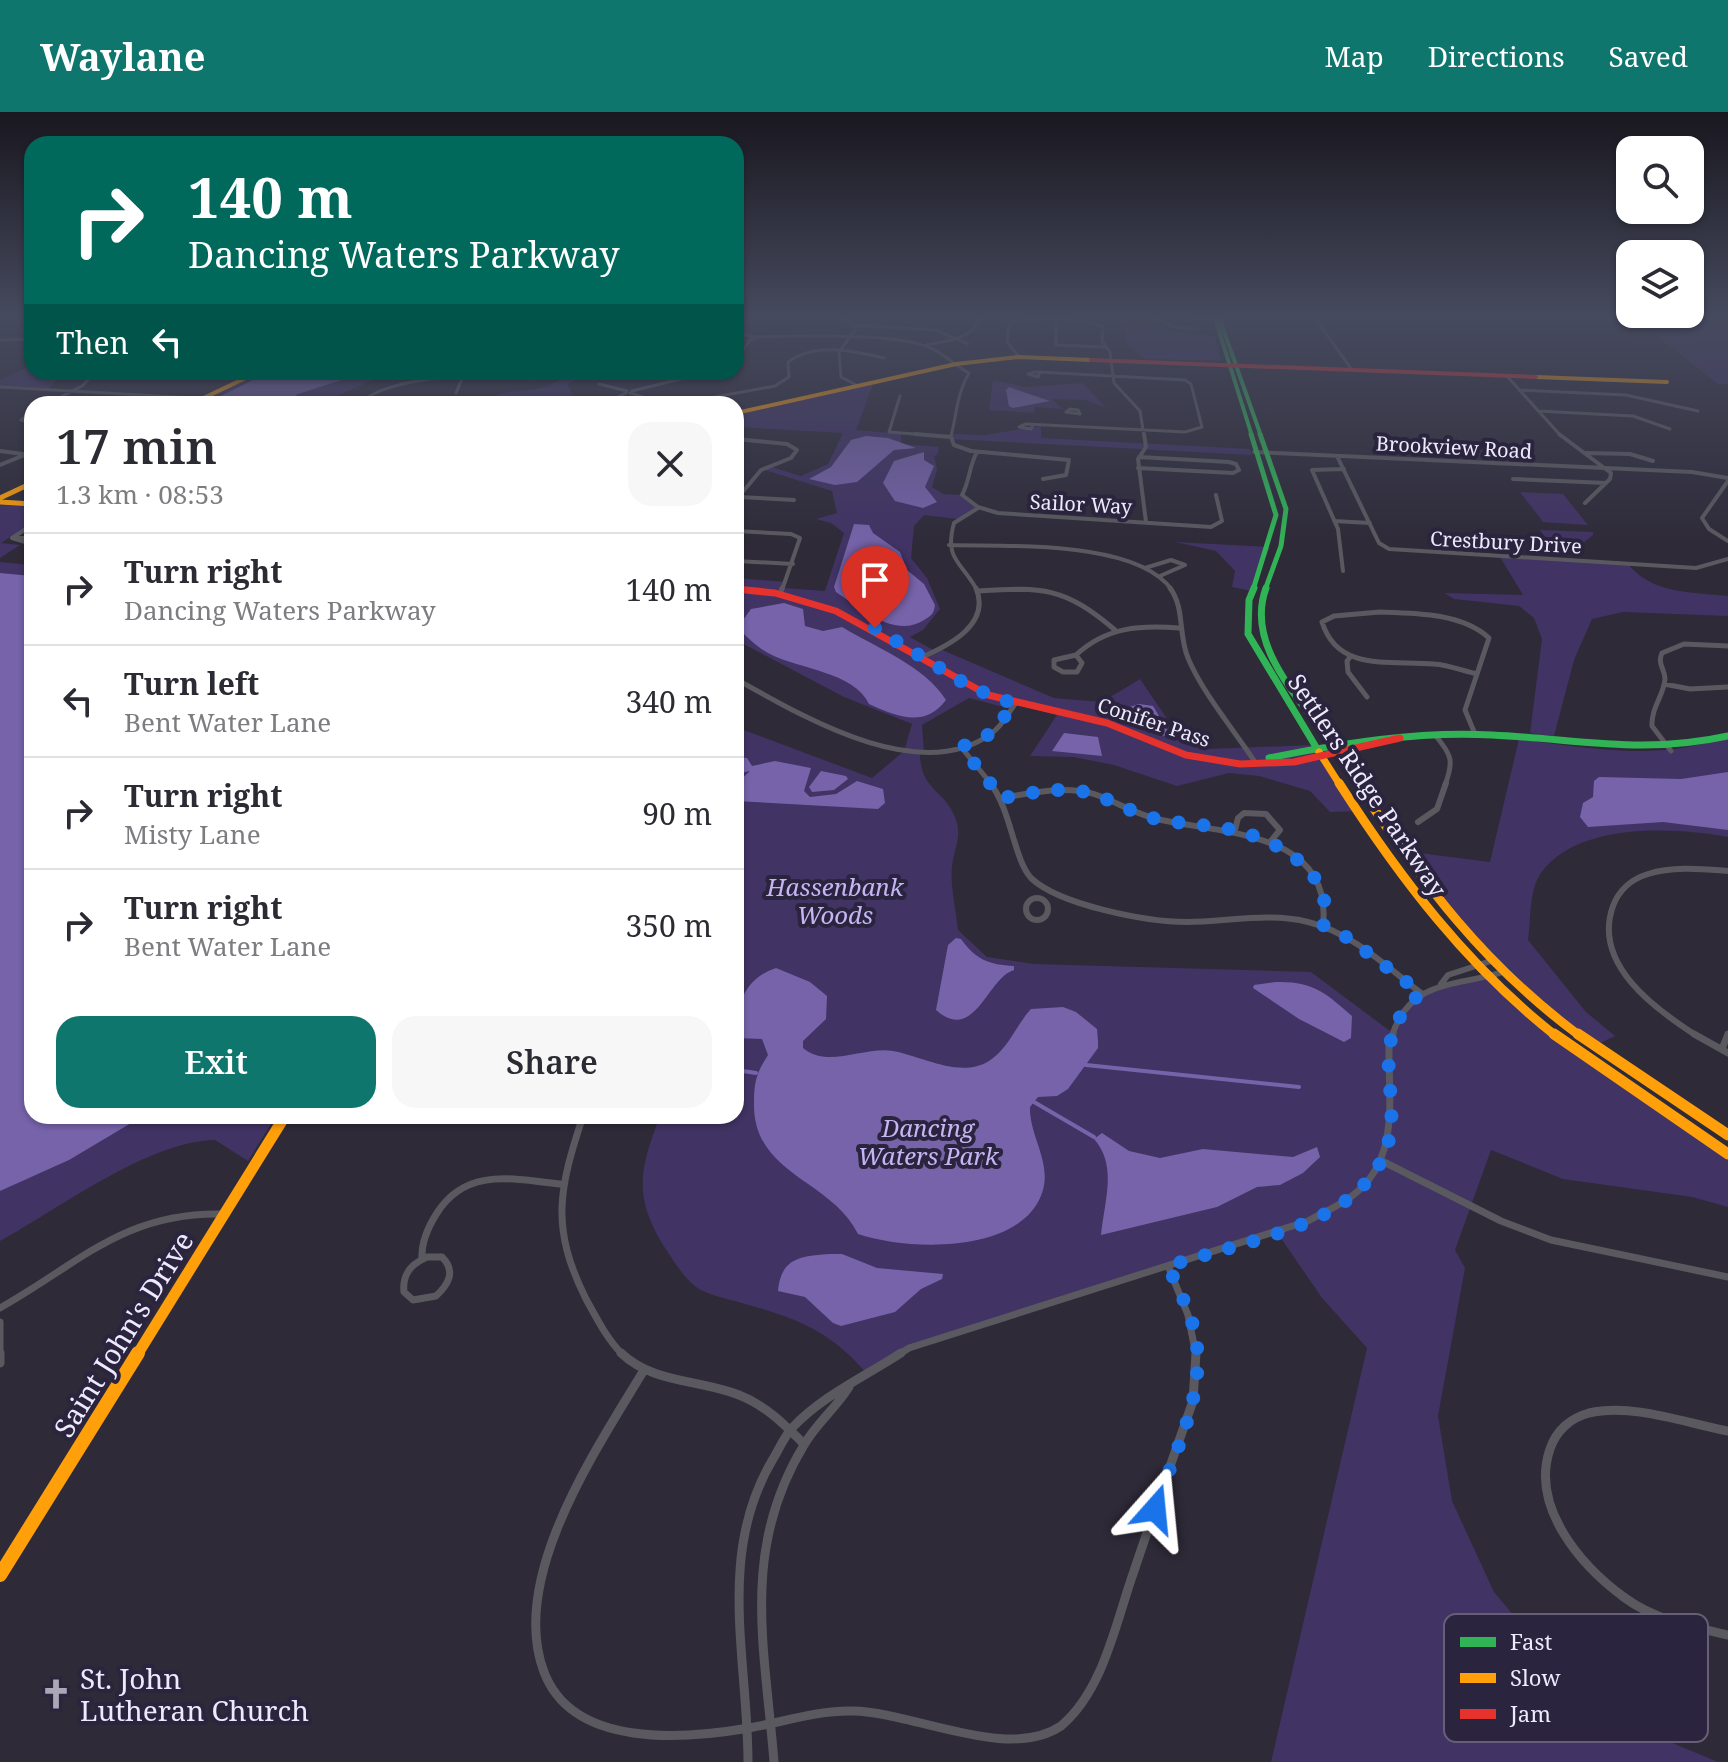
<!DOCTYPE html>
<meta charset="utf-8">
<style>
:root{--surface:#fff;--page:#f7f7f7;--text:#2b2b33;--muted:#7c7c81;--line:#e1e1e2;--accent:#0f766e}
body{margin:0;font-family:"Noto Serif",serif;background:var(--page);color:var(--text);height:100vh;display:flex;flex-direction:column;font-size:30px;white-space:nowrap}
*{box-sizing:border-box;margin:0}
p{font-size:26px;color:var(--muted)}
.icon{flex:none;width:44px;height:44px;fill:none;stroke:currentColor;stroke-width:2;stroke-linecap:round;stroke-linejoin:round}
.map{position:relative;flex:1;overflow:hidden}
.drawer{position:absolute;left:24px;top:284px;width:720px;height:728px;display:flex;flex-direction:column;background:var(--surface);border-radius:24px;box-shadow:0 2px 6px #0004}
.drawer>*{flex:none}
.banner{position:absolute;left:24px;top:24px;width:720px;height:244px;border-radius:24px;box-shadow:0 2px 6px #0004;background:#00695c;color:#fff;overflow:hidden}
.fabs{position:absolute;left:1616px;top:24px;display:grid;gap:16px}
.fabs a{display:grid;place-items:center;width:88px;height:88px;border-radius:16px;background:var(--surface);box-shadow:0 2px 6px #0004;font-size:40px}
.pin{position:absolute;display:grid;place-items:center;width:68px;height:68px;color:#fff;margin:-82px -34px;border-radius:50% 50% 50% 0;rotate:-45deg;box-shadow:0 0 8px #0007}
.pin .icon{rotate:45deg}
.me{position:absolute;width:88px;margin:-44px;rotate:18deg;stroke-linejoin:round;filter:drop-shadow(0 0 6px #0008)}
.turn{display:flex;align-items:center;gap:28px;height:168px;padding:0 32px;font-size:36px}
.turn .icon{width:104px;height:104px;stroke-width:2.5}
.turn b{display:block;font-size:56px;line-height:68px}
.then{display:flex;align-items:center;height:76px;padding:0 32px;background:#0003;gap:16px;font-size:30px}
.round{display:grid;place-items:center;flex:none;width:84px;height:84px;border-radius:24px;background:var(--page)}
.headline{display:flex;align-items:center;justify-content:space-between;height:136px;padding:0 32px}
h1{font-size:48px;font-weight:600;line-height:60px}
.action{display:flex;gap:16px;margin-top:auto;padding:16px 32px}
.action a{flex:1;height:92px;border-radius:24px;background:var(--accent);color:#fff;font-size:32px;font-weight:600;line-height:92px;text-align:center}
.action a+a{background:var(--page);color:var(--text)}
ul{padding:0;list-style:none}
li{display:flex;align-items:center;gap:24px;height:112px;padding:0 32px;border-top:2px solid var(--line)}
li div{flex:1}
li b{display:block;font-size:30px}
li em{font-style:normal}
header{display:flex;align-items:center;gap:48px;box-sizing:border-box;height:112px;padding:0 40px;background:var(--accent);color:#fff}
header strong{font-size:38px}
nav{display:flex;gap:44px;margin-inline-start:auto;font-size:28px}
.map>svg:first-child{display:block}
.green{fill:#413364}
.water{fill:#7663aa}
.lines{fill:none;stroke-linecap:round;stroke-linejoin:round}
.stream{stroke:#7663aa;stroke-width:4}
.street-far5{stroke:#5a595f;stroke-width:3}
.street-far4{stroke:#5a595f;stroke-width:4}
.street-far3{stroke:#5a595f;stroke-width:5}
.street-far2{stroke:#5a595f;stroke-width:6}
.street-far1{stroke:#5a595f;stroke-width:7}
.street{stroke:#5a595f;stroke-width:9}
.fast-far2{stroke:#30b455;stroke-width:4}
.fast-far1{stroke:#30b455;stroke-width:5}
.fast{stroke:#30b455;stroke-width:7}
.slow-far5{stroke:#ff9f0a;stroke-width:4}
.slow-far4{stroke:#ff9f0a;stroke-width:5}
.slow-far3{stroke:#ff9f0a;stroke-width:7}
.slow-far2{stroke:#ff9f0a;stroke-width:9}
.slow-far1{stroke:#ff9f0a;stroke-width:11}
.slow{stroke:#ff9f0a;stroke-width:14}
.jam-far2{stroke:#e5322d;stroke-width:4}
.jam-far1{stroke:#e5322d;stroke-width:5}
.jam{stroke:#e5322d;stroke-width:7}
.route{stroke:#1a73e8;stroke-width:14;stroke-dasharray:0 25.2}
.labels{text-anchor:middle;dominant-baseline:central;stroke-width:8;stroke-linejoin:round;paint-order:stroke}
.far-street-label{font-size:20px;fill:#eeeafc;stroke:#2b243e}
.street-label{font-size:24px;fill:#eeeafc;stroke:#2b243e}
.park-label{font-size:24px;font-style:italic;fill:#c4b6f3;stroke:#2b243e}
.near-street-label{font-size:28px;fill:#eeeafc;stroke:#2b243e}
.near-poi-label{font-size:28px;fill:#eeeafc;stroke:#2b243e;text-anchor:start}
.key{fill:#2b243e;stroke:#665f77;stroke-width:2}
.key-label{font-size:22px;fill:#eeeafc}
</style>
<header>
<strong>Waylane</strong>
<nav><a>Map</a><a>Directions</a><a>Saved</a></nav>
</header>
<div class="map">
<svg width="1728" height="1650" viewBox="0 0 1728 1650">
<rect width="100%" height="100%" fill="#2e2a38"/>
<!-- green -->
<path class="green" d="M1102,203H1132L1164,218L1215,224L1221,249L1144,247L1126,232L1124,212Z
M1630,203H1728V272H1718Z
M32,253V260H63L48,278L0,275V268Z
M258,260H418L382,264L323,290L357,292H191Z
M564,260H597L590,262L597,269L580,264L567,273L576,288L570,292H482C506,270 540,288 565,263Z
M993,268L1026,275L1083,271L1106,296L1086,288L1052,287L1063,297L1035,295L1034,301L989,298Z
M873,272L856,318L901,322V332L939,335L937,343L934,344L937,357L932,375L943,382L962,383L978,395L958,407L924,403L914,414L911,446L927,466L940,497L923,518L910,525L935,539L940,537L1054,586L1102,590L1140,567L1183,630L1206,637L1315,633L1359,699L1330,700L1310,679L1259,664L1229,661L1177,674L1114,653L1073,645L1030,644L1057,603L1015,592L1011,597L969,586L922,613L924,640L920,641C920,680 948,678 957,711C961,728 954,737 952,754C950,774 956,798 958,818L987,845L1034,852L1311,860L1390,919C1411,874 1444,875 1487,865L1595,953L1728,1042V1095L1692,1085L1563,1067L1491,1038L1455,1138L1465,1156L1438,1304L1452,1389L1494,1480L1569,1569L1651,1622L1718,1650H1271L1367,1236L1322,1186L1276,1119L909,1236L867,1262C830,1218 795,1206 742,1191C728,1187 707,1183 696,1175C683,1165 674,1149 665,1136C633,1084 639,1059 660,1004H736V615L872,666L904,639L912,612L844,585L736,528V466L787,470L784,476L825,479L844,421L831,411L816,407L837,401L832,379L762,357L768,354L801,364L828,352L843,321L736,315V303Z
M1041,314V326L1250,337L1252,343L950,327L951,322L985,323Z
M1520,380L1563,382L1588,413L1543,410Z
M0,393L32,395V411L1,431L20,433L0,446Z
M1540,418L1593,420V423L1578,435L1556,439Z
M1175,430L1270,435L1252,479L1232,475L1235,459L1216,439Z
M1500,445L1628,452C1652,482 1691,480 1728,484V504L1623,500L1592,507L1574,548L1554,624L1530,621L1542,527L1534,506L1519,494L1454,487L1444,481L1523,483Z
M0,450L32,453V1004H276L248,1049L215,1028C148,1029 59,1097 0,1129Z
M1728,624V725C1673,715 1578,710 1541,761C1529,777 1531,808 1528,828L1586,900L1615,924L1594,934L1491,849L1403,739L1490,750L1519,627C1590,636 1659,650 1728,624Z"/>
<!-- water -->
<path class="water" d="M269,260H366L295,283L307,287L304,289L205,292Z
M1009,275L1050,289L1013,296L1009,294L1006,278Z
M866,324L888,326L916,336L894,338L857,370L835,373L809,367L831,355L851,328Z
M924,340V348L934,354L925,375L937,390L923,396L895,389L883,371L894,349Z
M854,412L869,413L873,421L900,440L907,458L924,472L935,493C934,502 931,504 924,508C895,527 860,496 836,480L834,475Z
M0,461L32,464V1004H143L69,1048L0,1079Z
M784,491L803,497L805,514L823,519L842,515C875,535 925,554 946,588C924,617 896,604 869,592C854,560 799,557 770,542C758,536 750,528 741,519L740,512L751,497Z
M1139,592L1153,594L1170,623L1164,624L1118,603L1123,597Z
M1064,621L1098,625L1102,644L1052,639Z
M736,645L747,646L752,654L775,649L811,656L804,679L810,685L836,682L857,669L883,677L885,691L878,697L736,689V672L750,659L736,662Z
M821,659L846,664L848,667L834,678L812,680L809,675Z
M1728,660V718L1663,710L1588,715L1580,705L1583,691L1593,685L1594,669L1599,665L1681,667Z
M956,826L961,827C975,847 989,853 1014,854V858C987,866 975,932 936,898L948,833Z
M776,856L810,870L827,884L826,907L803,929V936C827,957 865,934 893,939C922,944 960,967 989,949C1009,936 1016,913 1031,897L1063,895L1076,900L1097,917L1098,929V936L1068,977L1057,984L1038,985L1030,995C1029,1023 1051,1049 1043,1078C1024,1143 908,1139 858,1122C831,1067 752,1063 754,990C754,969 757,960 768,943L762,927L736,926C736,895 743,867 776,856Z
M1276,870C1313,869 1326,881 1352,904L1351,926L1344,930L1299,907L1253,876L1254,873Z
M1102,1021L1129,1039L1160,1046L1203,1037L1293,1045L1317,1035L1320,1045L1303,1061L1280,1073L1257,1075L1217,1095L1101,1123C1104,1090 1118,1054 1094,1027Z
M830,1142H842L877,1156L943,1162L942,1167L921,1177L895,1200L841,1214L833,1211L805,1185L778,1179C781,1145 802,1144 830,1142Z"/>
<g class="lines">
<!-- stream -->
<path class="stream" d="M1086,953L1299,975
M736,958L756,961
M1034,990L1094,1025"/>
<!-- street-far5 -->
<path class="street-far5" d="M840,203L856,217L839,240L841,265
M1313,203L1352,258
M1148,204L1215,206
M1056,206V233L1105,235
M1154,206L1177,216L1198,217
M853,213L936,218L968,232
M736,221L756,225
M0,228L32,227
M927,233C947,229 971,227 981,207L977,204
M1019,245L1007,230L1009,212L1013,209L1060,206L1103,214L1102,229L1110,240L1114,271L1140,299L1144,324
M736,248L750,228L757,225C795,224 901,220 933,237C945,243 956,254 969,261
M1035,260H1040L1038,265L1028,262Z
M1506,263L1561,324
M841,265L858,274
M599,272L627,279
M0,275L195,286
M1519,278L1626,283L1698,299
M632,279L709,260
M456,281L461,269
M630,281L665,292
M900,284L889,320L940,324
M47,292L82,274L96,260
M360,292C386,263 492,260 530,267
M602,292L626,281
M676,292L775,274L789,265L788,250C816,230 853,239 884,246
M1070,297L1078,298L1080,302L1066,300Z
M1538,299L1633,304L1670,317
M32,300L21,308L32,311
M1033,313L1031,317L1019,315L1026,312L1185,320L1202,315L1191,272L1185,268L1040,260
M951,324C957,301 957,281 969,261"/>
<!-- street-far4 -->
<path class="street-far4" d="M915,322L951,325
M1144,322L1146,335L1138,347L1146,410
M1559,322L1611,361L1610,367L1585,391
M951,325L954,333L971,339L1069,348L1066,363L1043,367
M736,327L787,332L797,338L791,346L761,358L736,388
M0,339L23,342
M977,340C969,354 970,368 962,383L978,395L998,401L1211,415L1222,409L1216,383
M1254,340L1692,360
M1586,341L1630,342L1653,349
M1337,344L1379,431L1389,437L1696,456L1728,447
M0,353L32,340
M1138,356L1233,361L1239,358L1236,352L1229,350L1139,345
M1692,360L1728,366
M1513,367L1606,371
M1728,369L1702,406L1709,417L1728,429
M739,385L794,388
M1334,409L1370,411
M736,419L791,422L800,426L782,478
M12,426L32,413
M12,426L32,432
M16,426H32
M949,433C1006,435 1136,427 1172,478
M736,449L793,452
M1145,456L1171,448L1185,453L1160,464
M1343,459L1338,417L1312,358L1344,357
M977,478C961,449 944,448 954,411L978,396
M1003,478H1035"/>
<!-- street-far3 -->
<path class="street-far3" d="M1170,476C1185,496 1178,522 1188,546C1202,580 1234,618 1255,650
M781,479L782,476
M978,479C1044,475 1064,475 1115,518
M1380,500C1415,501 1462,501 1489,526L1477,562C1463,559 1449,553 1434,552C1391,548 1338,561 1322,510L1334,504Z
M1076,543C1106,515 1140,513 1179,516
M1076,543L1082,551L1077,560H1063L1054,555V548Z
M1351,544L1347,549L1348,560L1367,585
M922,545C950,533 991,512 976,476
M736,567C802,604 920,675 992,621C1002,614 1008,602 1015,592
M1664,572L1690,577L1728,575
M1475,622L1465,598L1477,562
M1435,623C1452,643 1454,649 1445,673
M961,635L992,673
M1671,639L1652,614C1651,596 1664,583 1665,567C1665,557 1657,552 1662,541L1684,532L1728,534"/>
<!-- street-far2 -->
<path class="street-far2" d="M990,671C1011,697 1014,748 1031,766C1059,793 1147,810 1187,810C1226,810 1269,800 1308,810C1351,820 1387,855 1421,881
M1002,686C1032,681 1064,673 1094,682C1115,689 1135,702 1157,707C1220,722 1333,718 1323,813
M1418,710L1437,697L1446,671
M1235,718L1238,706L1244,701L1266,702L1280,718L1270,730
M1026 797a11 11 0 1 1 22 0a11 11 0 1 1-22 0Z
M1441,872L1448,863L1491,849
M1392,924C1410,867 1455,875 1503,860
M1697,924C1655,897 1592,852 1613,794C1619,778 1632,767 1648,762C1673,754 1702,757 1728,759"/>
<!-- street-far1 -->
<path class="street-far1" d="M1694,922L1728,941
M1722,937L1728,922
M583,1004C559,1077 550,1115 586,1187C597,1207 607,1227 623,1243
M1382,1049L1501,1109L1551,1128L1728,1165
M427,1145H442C456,1159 449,1172 436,1184L413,1188L404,1180C402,1162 411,1152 427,1145Z
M422,1147C421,1130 428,1115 437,1101C466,1055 513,1067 560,1072
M1168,1154L1188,1203L1196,1243
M0,1196C80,1151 124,1100 222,1102
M0,1210V1243
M898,1243L909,1236L1308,1109C1322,1101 1339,1094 1352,1084C1401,1048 1388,985 1389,932L1393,922"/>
<!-- street -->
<path class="street" d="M0,1241V1251
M621,1241C654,1272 698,1267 739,1283C765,1293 784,1312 804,1332
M644,1258C597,1336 508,1466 544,1560C573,1637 685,1627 749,1616C783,1610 818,1598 853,1599C914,1600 1008,1650 1061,1614C1104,1578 1116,1509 1134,1459C1153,1402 1173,1346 1193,1289L1196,1241
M1728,1319C1685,1311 1633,1291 1589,1301C1570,1306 1556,1319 1550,1337C1530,1395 1581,1454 1625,1486C1655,1508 1692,1515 1728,1523
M748,1650C748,1547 716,1442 773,1347C779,1337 784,1325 792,1316C822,1284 864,1265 901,1241
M774,1650C765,1535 740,1438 804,1333C816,1312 836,1296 849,1275"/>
<!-- fast-far2 -->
<path class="fast-far2" d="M1214,203L1252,324
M1215,206L1220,208L1261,324"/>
<!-- fast-far1 -->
<path class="fast-far1" d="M1251,322L1276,403L1253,478
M1260,322L1286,397L1281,434L1265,478"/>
<!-- fast -->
<path class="fast" d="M1254,476L1249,488L1248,522L1319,640
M1266,476C1245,533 1299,585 1329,629
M1269,646C1343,631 1417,619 1492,623C1578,627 1642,643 1728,624"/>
<!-- slow-far5 -->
<path class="slow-far5" d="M1536,265L1667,270
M191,292L258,260
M736,301L956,252L1019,245L1091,248"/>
<!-- slow-far4 -->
<path class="slow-far4" d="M0,386L32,371
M0,390L32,392"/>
<!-- slow-far3 -->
<path class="slow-far3" d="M1329,629L1358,673
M1319,640L1340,673"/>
<!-- slow-far2 -->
<path class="slow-far2" d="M1339,671C1400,766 1467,854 1556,924
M1357,671C1422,771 1484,853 1580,924"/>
<!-- slow-far1 -->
<path class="slow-far1" d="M1554,922L1728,1042
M1578,922L1728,1023
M137,1243L285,1004"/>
<!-- slow -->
<path class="slow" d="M0,1463L138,1241"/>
<!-- jam-far2 -->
<path class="jam-far2" d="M1091,248L1536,265"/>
<!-- jam-far1 -->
<path class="jam-far1" d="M736,477L741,478"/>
<!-- jam -->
<path class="jam" d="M736,477L775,481L836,499L988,583L1107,611L1186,643L1240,652L1294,650L1400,626"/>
</g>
<!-- sky -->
<linearGradient id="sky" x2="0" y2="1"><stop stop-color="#19171f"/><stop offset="0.47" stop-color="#464a5e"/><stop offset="1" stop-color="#464a5e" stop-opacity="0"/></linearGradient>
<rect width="1728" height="434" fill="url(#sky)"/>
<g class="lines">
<!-- route -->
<path class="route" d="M875,516L972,576L1015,592L990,622L961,635L1002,686C1032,681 1063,673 1093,682C1116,690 1136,703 1161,708C1185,712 1210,713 1233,718C1276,727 1337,761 1323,813L1348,826L1421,881C1343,947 1445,1019 1340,1093C1299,1121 1218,1138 1168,1154C1177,1174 1188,1195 1194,1217C1209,1278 1174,1341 1155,1397"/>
</g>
<!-- icons -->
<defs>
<g id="church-bare" transform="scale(2.4)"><path d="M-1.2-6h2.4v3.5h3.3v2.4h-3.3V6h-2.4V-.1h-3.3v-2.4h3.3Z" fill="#aba7b7" stroke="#2b243e" stroke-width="2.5" paint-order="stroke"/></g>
</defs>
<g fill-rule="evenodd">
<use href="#church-bare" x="56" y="1582"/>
</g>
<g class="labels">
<!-- far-street labels -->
<g class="far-street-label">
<text transform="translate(1454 335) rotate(3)">Brookview Road</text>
<text transform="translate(1081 392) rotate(3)">Sailor Way</text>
<text transform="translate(1506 430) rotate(3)">Crestbury Drive</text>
<text transform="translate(1154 610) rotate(18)">Conifer Pass</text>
</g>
<!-- street labels -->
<g class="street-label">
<text transform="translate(1368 673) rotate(56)">Settlers Ridge Parkway</text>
</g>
<!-- park labels -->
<g class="park-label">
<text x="835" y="774">Hassenbank<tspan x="835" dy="28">Woods</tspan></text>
<text x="928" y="1015">Dancing<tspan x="928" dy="28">Waters Park</tspan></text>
</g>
<!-- near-street labels -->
<g class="near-street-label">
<text transform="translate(123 1222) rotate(-58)">Saint John's Drive</text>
</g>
<!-- near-poi labels -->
<g class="near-poi-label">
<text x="80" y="1566">St. John<tspan x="80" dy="32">Lutheran Church</tspan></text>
</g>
</g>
<!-- legend -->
<rect x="1444" y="1502" width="264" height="128" rx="12" class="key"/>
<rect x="1460" y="1525" width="36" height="10" fill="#30b455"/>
<rect x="1460" y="1561" width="36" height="10" fill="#ff9f0a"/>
<rect x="1460" y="1597" width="36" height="10" fill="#e5322d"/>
<g class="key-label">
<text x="1510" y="1538">Fast</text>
<text x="1510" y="1574">Slow</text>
<text x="1510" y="1610">Jam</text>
</g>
</svg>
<div class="fabs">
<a><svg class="icon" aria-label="search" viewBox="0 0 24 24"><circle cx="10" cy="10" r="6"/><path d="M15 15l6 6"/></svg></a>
<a><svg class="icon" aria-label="layers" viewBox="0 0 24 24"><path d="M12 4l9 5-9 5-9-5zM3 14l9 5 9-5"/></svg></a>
</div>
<div class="pin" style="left:875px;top:516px;background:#d93025"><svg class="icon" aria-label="arrive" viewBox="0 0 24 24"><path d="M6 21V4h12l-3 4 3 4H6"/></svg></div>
<svg class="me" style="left:1155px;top:1397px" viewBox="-20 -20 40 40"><path d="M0-17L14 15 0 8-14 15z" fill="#1a73e8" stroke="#fff" stroke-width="4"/></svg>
<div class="banner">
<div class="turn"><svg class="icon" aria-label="right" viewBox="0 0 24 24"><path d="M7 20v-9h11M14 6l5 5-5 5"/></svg><div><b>140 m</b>Dancing Waters Parkway</div></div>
<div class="then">Then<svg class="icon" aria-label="left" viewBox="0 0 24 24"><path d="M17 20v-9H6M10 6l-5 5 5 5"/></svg></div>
</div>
<section class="drawer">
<div class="headline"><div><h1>17 min</h1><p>1.3 km · 08:53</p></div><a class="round"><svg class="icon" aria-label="close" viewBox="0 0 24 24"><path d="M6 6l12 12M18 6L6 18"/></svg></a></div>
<ul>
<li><svg class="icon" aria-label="right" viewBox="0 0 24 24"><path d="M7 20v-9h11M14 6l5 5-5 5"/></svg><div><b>Turn right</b><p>Dancing Waters Parkway</p></div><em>140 m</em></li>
<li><svg class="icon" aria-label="left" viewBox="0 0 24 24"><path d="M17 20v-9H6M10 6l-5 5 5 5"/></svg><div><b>Turn left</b><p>Bent Water Lane</p></div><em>340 m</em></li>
<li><svg class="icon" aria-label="right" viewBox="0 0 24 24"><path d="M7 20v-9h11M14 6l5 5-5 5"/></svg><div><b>Turn right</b><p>Misty Lane</p></div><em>90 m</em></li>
<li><svg class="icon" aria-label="right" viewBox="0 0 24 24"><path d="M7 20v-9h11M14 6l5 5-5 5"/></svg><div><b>Turn right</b><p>Bent Water Lane</p></div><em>350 m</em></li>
</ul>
<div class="action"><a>Exit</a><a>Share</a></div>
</section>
</div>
